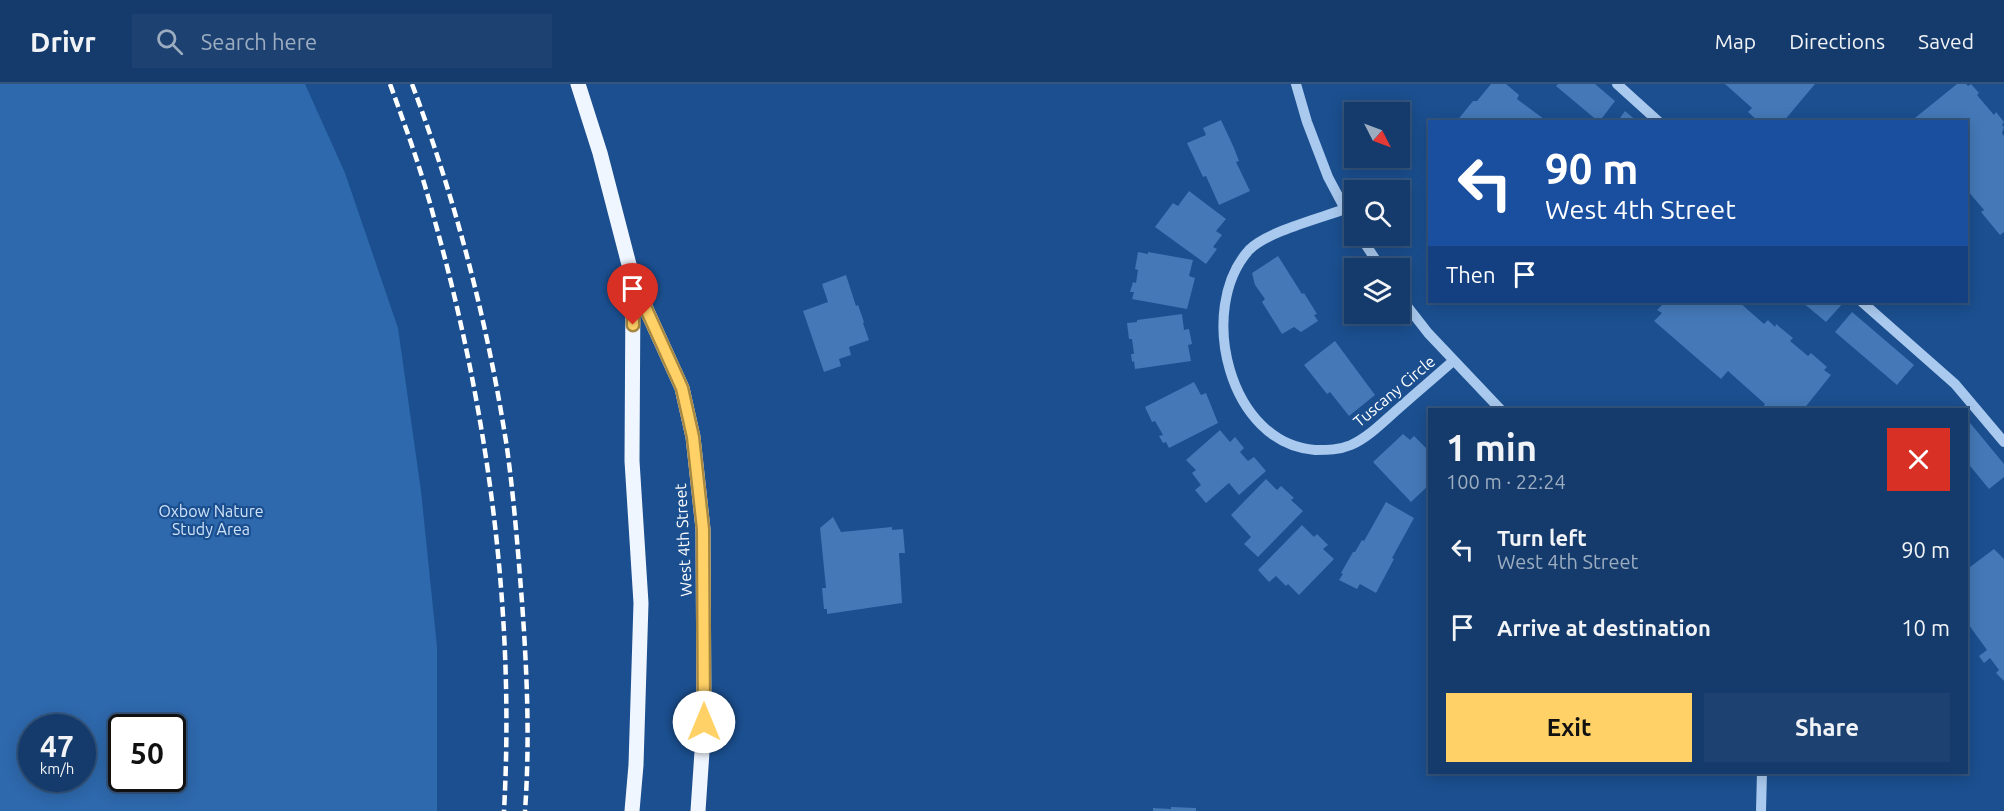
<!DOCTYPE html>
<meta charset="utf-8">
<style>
:root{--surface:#143b6b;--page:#1d4271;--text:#f1f3f6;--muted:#9dadc1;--line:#33557e;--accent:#ffd166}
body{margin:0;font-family:Ubuntu,sans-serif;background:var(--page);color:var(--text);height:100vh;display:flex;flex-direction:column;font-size:22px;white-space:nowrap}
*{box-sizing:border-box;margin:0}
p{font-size:20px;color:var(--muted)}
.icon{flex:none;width:33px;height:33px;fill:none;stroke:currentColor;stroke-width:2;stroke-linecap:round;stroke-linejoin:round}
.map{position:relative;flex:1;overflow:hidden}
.sheet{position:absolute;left:1428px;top:324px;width:540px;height:366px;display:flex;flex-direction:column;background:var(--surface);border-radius:0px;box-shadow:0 3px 15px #0003,0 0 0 2px var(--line)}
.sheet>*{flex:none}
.banner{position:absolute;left:1428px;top:36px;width:540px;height:183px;border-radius:0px;box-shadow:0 3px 15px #0003,0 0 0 2px var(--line);background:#1a4fa0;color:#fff;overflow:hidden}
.needle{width:39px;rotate:132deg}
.fabs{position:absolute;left:1344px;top:18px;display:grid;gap:12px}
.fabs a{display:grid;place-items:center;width:66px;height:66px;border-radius:0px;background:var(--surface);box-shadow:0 3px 15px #0003,0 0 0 2px var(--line);font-size:30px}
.speed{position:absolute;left:18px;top:630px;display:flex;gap:12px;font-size:30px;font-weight:700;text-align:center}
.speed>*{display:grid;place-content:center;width:78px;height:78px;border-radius:50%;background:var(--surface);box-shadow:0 3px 15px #0003,0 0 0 2px var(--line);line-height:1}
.speed small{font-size:15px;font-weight:400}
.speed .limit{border:3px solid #111;border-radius:9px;background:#fff;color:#111}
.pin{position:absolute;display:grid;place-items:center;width:51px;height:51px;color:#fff;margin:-62px -26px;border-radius:50% 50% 50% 0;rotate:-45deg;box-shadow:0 0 6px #0007}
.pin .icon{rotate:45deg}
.me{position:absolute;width:66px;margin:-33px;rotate:0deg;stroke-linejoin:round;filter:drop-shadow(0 0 4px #0008)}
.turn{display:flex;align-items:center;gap:21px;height:126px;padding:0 18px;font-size:27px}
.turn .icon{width:78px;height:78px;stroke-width:2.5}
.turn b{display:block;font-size:42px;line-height:51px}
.then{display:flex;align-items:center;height:57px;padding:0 18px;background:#0003;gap:12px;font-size:22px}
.round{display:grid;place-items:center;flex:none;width:63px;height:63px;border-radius:0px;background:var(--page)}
.head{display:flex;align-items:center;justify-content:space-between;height:102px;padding:0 18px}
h1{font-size:36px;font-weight:700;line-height:45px}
.action{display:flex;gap:12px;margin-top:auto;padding:12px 18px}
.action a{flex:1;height:69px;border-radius:0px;background:var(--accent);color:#111;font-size:24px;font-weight:700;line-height:69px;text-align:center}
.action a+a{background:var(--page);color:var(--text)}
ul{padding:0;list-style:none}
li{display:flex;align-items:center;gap:18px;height:78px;padding:0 18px}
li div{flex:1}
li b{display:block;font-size:22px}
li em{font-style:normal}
header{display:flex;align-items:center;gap:36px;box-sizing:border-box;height:84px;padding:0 30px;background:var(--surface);border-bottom:2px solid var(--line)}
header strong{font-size:28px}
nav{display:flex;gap:33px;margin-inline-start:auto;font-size:21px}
.search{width:420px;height:54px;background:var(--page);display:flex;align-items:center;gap:15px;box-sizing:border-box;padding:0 21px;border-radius:0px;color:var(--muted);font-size:22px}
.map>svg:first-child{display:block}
.green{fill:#2e69ad;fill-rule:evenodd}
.building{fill:#4478b7}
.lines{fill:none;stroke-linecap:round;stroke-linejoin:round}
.minor{stroke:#a9c9ee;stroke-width:10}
.major{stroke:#f0f6ff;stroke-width:15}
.rail{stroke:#fff;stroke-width:4.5;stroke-dasharray:10 4.5;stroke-linecap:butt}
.route-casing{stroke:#a68842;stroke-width:15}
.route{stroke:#ffd166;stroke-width:10}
.labels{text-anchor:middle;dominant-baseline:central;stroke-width:4.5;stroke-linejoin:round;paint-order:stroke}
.street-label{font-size:16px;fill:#fff;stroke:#1b4f8f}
.park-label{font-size:16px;fill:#cfe3fa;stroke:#1b4f8f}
</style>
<header>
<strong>Drivr</strong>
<div class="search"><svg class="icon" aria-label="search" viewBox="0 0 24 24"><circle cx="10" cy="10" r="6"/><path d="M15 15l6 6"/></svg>Search here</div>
<nav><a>Map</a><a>Directions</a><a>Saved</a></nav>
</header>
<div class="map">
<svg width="2004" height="727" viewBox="0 0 2004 727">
<rect width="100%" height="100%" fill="#1b4f8f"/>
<!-- green -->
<path class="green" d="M0,0H305L345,89L398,244L421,407L437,563V727H0ZM32,644H82V694H32ZM122,644H172V694H122Z"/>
<!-- building -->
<path class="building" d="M1491,0H1506L1519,11L1517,15L1548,38H1456L1473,17H1477Z
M1558,0H1595L1615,17L1599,38L1556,2Z
M1725,0H1815L1783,38H1759L1748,28L1752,24Z
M1957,0H1966L1968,2L1971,0L1979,9L1977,11L1994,31L1996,28L2004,38L2002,41L2004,43L2002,49L2004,52V148L2000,151L1981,128L1984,126L1966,105V38H1910Z
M1625,27L1638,38H1617Z
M1221,36L1234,64L1239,77L1236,78L1250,107L1219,121L1206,92L1203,93L1187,59L1206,51L1203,44Z
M1189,107L1226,135L1216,147L1222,151L1213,163L1217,165L1206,180L1155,143L1173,119L1178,122Z
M1138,168L1148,170V168L1193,176L1189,192L1195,194L1187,225L1132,215L1134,208H1130L1133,198L1136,199L1138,186L1135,185Z
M1278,172L1302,210L1304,209L1317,230L1314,231L1318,237L1301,248L1294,243L1282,250L1262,218L1265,215L1255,201L1252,189Z
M846,191L856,222L858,221L864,238L863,239L869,256L849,263L851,271L839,275L841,282L824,288L803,227L828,218L822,200Z
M1660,218H1739L1764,240L1768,236L1775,243L1776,240L1793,254L1790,257L1808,272L1811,269L1827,283L1824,286L1831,291L1803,326H1766L1763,323L1765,320L1728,287L1721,295L1654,237L1662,229L1657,226L1663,220Z
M1802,218H1844L1826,238Z
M1852,228L1914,281L1897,301L1835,248Z
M1182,230L1184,246L1189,245L1192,260L1188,261L1191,277L1135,285L1134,277L1132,278L1131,270H1134L1132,255H1129L1127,239L1137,238V236Z
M1335,257L1375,311L1349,332L1330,308L1327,310L1304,281Z
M1194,298L1201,311L1206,309L1218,339L1169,364L1166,358L1163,359L1159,352L1163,351L1155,337L1152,338L1145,323Z
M1966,334L2004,380V393L1989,405L1966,377Z
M1220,346L1230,358L1235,353L1244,364L1240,368L1248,377L1254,373L1266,387L1239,411L1229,399L1206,419L1195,406L1201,401L1192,389L1196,386L1186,376Z
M1403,350L1410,356L1414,352L1430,368V400L1411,418L1373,378Z
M1266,395L1277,406L1281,402L1294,414L1291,416L1303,427L1258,473L1244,460L1251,453L1231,431Z
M1386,418L1414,434L1392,474L1394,475L1376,509L1360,500L1357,505L1339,496L1343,490L1341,489L1353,468H1355L1362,456L1364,457Z
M833,433L841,448L892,443V446L903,445L905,469H899L902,519L827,530V525H824L822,504H826L820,444Z
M1302,441L1314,453L1317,450L1328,461L1323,465L1334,475L1299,511L1288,500L1286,502L1276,492L1269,498L1258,486Z
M1994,465L2004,475V597L1996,589L1999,586L1990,574L1984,579L1979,572L1987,566L1966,537V486Z
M1171,723L1196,724V727H1153V724L1171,725Z"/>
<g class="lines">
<!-- minor -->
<path class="minor" d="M1296,0L1307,38L1328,93L1354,142
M1617,0L1659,38
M1345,125C1321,134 1266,148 1249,166C1196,225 1229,360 1315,366C1328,366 1339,366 1351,361C1369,353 1384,337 1398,325C1416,309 1435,293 1453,277
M1360,152L1381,184
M1400,213L1428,249L1501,326
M1862,218L1955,300L2004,358
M1761,727L1762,688"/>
<!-- major -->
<path class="major" d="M578,0L600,69L633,196L682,304L693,353L703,445L704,638L698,727
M632,727L636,681L641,519L632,377L633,202"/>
<!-- rail -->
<path class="rail" d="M390,0C406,44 422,88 434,134C488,326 515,528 504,727
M412,0C456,117 488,240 507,364C514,415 518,467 522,518C527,587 530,658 525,727"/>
</g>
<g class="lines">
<!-- route casing -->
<g class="route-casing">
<path id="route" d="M633,241V196L682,304L693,353L703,445L704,638"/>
</g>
<!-- route -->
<use href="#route" class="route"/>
</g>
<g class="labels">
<!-- street labels -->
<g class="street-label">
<text transform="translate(1394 307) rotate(-40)">Tuscany Circle</text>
<text transform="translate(683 456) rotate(-93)">West 4th Street</text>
</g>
<!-- park labels -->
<g class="park-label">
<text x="211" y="427">Oxbow Nature<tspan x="211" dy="18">Study Area</tspan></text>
</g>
</g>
</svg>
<div class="fabs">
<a><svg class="needle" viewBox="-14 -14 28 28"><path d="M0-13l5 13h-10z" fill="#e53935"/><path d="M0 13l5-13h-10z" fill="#9dadc1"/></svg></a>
<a><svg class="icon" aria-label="search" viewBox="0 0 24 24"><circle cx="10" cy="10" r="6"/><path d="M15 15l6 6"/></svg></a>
<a><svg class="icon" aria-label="layers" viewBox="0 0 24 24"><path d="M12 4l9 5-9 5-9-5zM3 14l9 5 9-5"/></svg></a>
</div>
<div class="speed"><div>47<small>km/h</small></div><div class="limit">50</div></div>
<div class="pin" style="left:633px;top:241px;background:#d93025"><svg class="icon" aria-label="arrive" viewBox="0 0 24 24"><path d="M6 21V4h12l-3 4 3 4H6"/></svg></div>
<svg class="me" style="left:704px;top:638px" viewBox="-20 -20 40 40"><circle r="19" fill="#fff"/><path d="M0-13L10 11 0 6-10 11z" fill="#ffd166"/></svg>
<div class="banner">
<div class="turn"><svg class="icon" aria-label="left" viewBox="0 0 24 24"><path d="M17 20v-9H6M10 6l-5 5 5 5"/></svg><div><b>90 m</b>West 4th Street</div></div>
<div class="then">Then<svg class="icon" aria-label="arrive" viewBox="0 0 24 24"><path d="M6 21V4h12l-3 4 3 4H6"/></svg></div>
</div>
<section class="sheet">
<div class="head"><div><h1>1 min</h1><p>100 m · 22:24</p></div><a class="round" style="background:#d93025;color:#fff"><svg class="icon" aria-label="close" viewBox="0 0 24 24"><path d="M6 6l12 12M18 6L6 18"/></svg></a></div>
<ul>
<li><svg class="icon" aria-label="left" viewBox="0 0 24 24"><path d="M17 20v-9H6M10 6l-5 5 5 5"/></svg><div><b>Turn left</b><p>West 4th Street</p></div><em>90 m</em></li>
<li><svg class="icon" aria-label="arrive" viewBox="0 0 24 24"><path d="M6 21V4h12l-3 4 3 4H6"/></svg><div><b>Arrive at destination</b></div><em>10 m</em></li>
</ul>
<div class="action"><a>Exit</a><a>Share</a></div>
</section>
</div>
